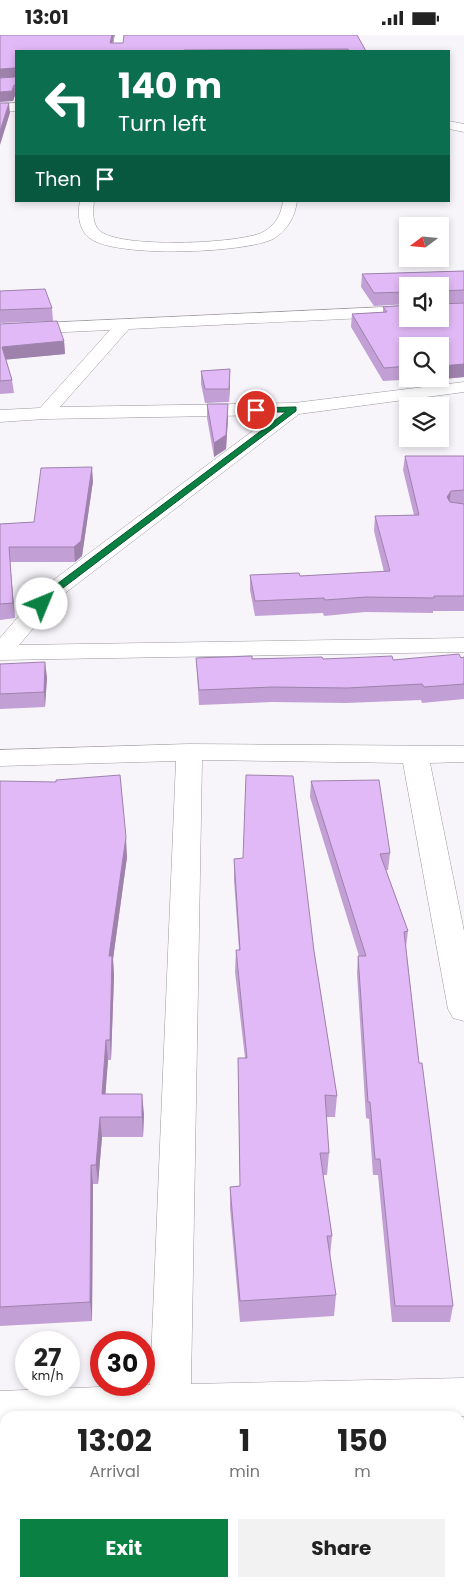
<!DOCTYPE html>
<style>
:root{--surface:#fff;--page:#f2f2f2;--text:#222;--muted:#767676;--accent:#0b8043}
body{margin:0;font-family:Poppins,sans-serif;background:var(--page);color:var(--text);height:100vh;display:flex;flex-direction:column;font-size:19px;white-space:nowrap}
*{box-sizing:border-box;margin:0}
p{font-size:16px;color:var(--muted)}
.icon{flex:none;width:28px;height:28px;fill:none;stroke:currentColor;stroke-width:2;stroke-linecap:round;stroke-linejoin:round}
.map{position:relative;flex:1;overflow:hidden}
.panel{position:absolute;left:0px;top:1376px;width:465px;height:176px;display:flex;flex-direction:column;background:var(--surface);border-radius:15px 15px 0 0;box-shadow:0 2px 8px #0003}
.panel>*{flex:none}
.top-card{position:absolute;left:15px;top:15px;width:435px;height:152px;border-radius:0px;box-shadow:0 2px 8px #0003;background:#0b6e4f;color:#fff;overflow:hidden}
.needle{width:32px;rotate:254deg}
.buttons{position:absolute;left:399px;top:182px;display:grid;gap:10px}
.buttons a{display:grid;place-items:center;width:50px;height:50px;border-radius:0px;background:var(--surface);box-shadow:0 2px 8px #0003;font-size:25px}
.speed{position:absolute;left:15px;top:1296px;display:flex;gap:10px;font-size:25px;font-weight:700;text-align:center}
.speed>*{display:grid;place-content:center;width:65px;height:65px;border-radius:50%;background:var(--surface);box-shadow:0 2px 8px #0003;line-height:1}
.speed small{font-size:12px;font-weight:400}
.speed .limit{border:8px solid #d22;background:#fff;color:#111}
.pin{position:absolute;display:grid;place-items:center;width:42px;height:42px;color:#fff;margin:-21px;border:2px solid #fff;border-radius:50%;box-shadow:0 1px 5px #0007}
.me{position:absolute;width:55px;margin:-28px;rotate:45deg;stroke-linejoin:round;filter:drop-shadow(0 0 4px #0008)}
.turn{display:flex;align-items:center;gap:18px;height:105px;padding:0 20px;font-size:22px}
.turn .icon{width:65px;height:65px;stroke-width:2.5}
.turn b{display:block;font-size:35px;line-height:42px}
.then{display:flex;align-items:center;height:48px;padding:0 20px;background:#0003;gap:10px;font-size:19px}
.eta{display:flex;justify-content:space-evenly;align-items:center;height:85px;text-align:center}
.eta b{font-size:30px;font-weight:700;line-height:35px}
.cta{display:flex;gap:10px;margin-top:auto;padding:10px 20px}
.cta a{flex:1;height:58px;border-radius:0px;background:var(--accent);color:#fff;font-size:20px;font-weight:700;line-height:58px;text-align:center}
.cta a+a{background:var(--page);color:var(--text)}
.status{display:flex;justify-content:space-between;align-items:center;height:35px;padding:0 25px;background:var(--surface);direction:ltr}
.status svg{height:14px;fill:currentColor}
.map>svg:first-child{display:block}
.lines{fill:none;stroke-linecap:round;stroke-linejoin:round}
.minor-casing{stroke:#9d999e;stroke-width:1}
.minor{fill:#fff;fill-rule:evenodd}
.wall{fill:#c29fd4}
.shaded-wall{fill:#9e82ac}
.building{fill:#e1b9f6;stroke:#9e82ac}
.route{fill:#0b8043;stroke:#07532c}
</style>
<div class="status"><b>13:01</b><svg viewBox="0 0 49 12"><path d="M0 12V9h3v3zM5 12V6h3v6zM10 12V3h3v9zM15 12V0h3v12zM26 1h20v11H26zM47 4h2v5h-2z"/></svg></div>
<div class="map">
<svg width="464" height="1552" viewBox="0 0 464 1552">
<rect width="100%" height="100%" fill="#f8f5fa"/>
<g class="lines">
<!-- minor casing -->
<g class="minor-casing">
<path id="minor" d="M115,0H125L122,16H112Z
M16,68V76L0,77V69Z
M449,86L464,89V97L449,94Z
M80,166H94C93,176 92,188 99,195C116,214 241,209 263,197C276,190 281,180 283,166H297C295,182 287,196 273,204C245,218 118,223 91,204C79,196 77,180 80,166Z
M408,271V281L129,294L60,372L294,368L464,347V357L299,379L60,562L19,610L464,603V617L0,625V603L44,552L274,380L45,384L0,387V375L40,373L110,295L0,300V290Z
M189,709L464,711V727L430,728L464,896V986L453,983L448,974L403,728L202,725L191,1349L464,1343V1381H5V1396H0V1356L150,1350L176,726L0,731V715Z"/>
</g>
<!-- minor -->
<use href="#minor" class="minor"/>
</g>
<!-- wall -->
<path class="wall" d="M0,0H114L112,8H123L357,0L366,16H16V60H15L13,66Z
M464,236V268L440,269L408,251V269L374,271L361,252L362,239Z
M0,256L52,273L53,286L0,288Z
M464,268V342L433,345L432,344H440V311H408V344H419L383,346L351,292L352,279L383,277V272Z
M0,289L64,306L65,319L6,324L12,345L14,358L0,359Z
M230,334L229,367L205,368L201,349V336Z
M207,369H228V383L226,414L214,422L207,383Z
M405,421H464V576H433V578L365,577L324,581L323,578L255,581L250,555V540L300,541L384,537L374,496L375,481L414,480L403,435Z
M93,446L82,521L75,527H10L15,583L0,585V489L34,487Z
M464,622V664L422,668L421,665L346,668L272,667L199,670L196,623L323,624L393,625Z
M0,629L47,642L45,672L0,674Z
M0,746L127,822L113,924L114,941L111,1025H108L105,1059L144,1079L143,1102H102L98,1149H93L92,1286L0,1291Z
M311,746L390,818L388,835H386L408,896L406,912L419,1028L453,1271L450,1287H392L378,1140H373L369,1084L366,1083L357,938L358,921H359L310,762Z
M234,824L314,916L337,1061L335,1082H326L329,1118L327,1140H323L332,1201L330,1222L336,1260L334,1281L240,1287L230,1173V1152L240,1151L238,1023H245L235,937L236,915H239L234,845Z"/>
<!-- shaded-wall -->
<path class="shaded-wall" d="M112,0H114L111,16L110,8Z
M15,33L16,42L0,44V34Z
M14,50L15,60L13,66L0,67V57Z
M9,68L10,78L0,110V96Z
M64,306L65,319L3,325L2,312Z
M464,329V342L433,345V344H440V331Z
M230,334V348L229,367V354Z
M228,369V383L226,414L214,422V408Z
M92,432L93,446L82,521L75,527L74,512Z
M451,456L449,470L447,462Z
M9,512L10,527L15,583L13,568Z
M45,627L47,642L45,672L44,657Z
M126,802L127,822L113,924L114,941L111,1025L110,1005L109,921Z
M106,1005L108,1025L104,1079L102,1059Z
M142,1059L144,1079L143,1102L142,1082Z
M100,1082L102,1102L98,1149L96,1130Z
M91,1130L93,1149L92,1286L90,1267Z"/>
<!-- building -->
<path class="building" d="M0,0H112L110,8H123L124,0H357L366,16H349L348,14L184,15V16H16V37L15,33L0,34Z
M16,41V50H14L12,56L0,57V43L15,42Z
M0,68H9L0,96Z
M464,236V255L440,256V251H408V257L374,258L362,239Z
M45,254L52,273L0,275V256Z
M464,268V329L440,331V311H408V331L384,333L352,279L387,277L383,272L408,270V284H440V269Z
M57,286L64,306L2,312L12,345L0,346V289Z
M230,334L229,354H205L201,336Z
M207,369H228L226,400L214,408Z
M405,421H464V455L451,456L447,462L450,467L464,469V561H434V563L366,562L325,565L324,563L255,566L250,540L299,538L300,541L390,536L375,481L419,480Z
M92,432L81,506L74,512H9L13,568L0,569V489L34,487L41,433Z
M459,619L461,623L464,622V649L424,652L422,649L347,653L273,652L199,655L196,623L252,621V624L322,622L323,624L392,621L393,625Z
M45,627L44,657L0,659V629Z
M120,740L126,802L109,921H112L110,1005H106L102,1059H142V1082H100L96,1130H91L90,1267L0,1272V746L56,747V745Z
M246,740L293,741L314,916L337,1061L325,1060L329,1118H320L332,1201H327L336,1260L240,1266L230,1152L240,1151L238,1023H247L236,915H240L234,824L243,823Z
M379,745L390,818L380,819L408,896L404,897L419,1028H422L453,1271H395L380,1124H375L370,1067H368L358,921H366L311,746Z
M460,1438H464V1552H252V1548H460Z
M0,1451H5V1548H206V1552H0Z"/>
<!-- route -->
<path class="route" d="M294,372H296V376L55,559L45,571H38L37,569L49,555L286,377H253V373Z"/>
</svg>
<div class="buttons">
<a><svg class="needle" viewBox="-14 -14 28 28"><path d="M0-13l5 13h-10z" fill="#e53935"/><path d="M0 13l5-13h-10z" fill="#767676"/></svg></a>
<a><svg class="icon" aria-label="sound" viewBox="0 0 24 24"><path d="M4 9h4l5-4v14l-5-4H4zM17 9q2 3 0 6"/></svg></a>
<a><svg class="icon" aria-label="search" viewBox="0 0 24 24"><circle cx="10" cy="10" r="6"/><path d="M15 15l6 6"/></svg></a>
<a><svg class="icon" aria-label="layers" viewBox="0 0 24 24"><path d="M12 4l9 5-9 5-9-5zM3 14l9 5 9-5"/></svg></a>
</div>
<div class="speed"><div>27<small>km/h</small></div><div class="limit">30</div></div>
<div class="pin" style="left:256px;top:375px;background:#d93025"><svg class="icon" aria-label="arrive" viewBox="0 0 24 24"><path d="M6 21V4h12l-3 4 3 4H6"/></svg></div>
<svg class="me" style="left:42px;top:569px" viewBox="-20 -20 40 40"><circle r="19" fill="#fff"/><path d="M0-13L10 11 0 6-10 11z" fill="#0b8043"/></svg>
<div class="top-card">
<div class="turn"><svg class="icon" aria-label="left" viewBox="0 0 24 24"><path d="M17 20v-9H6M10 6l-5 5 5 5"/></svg><div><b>140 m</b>Turn left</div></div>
<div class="then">Then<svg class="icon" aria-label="arrive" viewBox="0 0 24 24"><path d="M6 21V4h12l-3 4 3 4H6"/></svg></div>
</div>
<section class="panel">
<div class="eta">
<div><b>13:02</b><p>Arrival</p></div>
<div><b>1</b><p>min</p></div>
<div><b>150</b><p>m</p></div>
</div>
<div class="cta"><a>Exit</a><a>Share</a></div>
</section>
</div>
